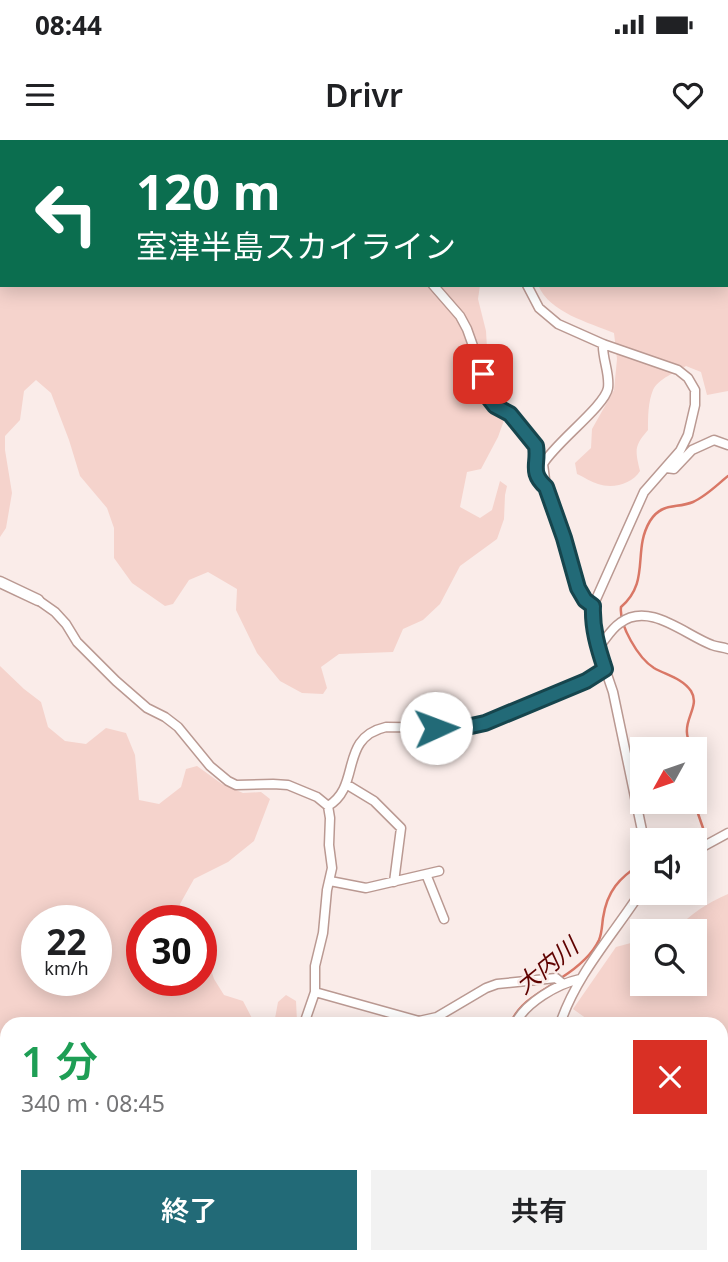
<!DOCTYPE html>
<html lang="ja">
<meta charset="utf-8">
<style>
:root{--surface:#fff;--page:#f2f2f2;--text:#202124;--muted:#757577;--accent:#226a77}
body{margin:0;font-family:"Noto Sans","Noto Sans JP",sans-serif;background:var(--page);color:var(--text);height:100vh;display:flex;flex-direction:column;font-size:26px;white-space:nowrap}
*{box-sizing:border-box;margin:0}
p{font-size:23px;color:var(--muted)}
.icon{flex:none;width:38px;height:38px;fill:none;stroke:currentColor;stroke-width:2;stroke-linecap:round;stroke-linejoin:round}
.map{position:relative;flex:1;overflow:hidden}
.sheet{position:absolute;left:0px;top:877px;width:728px;height:247px;display:flex;flex-direction:column;background:var(--surface);border-radius:21px 21px 0 0;box-shadow:0 4px 18px #0003}
.sheet>*{flex:none}
.top-card{position:absolute;left:0px;top:0px;width:728px;height:147px;box-shadow:0 4px 18px #0003;background:#0b6e4f;color:#fff;overflow:hidden}
.needle{width:46px;rotate:230deg}
.controls{position:absolute;left:630px;top:597px;display:grid;gap:14px}
.controls a{display:grid;place-items:center;width:77px;height:77px;border-radius:0px;background:var(--surface);box-shadow:0 4px 18px #0003;font-size:35px}
.speed{position:absolute;left:21px;top:765px;display:flex;gap:14px;font-size:35px;font-weight:700;text-align:center}
.speed>*{display:grid;place-content:center;width:91px;height:91px;border-radius:50%;background:var(--surface);box-shadow:0 4px 18px #0003;line-height:1}
.speed small{font-size:18px;font-weight:400}
.speed .limit{border:10px solid #d22;background:#fff;color:#111}
.pin{position:absolute;display:grid;place-items:center;width:60px;height:60px;color:#fff;margin:-30px;border-radius:14px;box-shadow:0 4px 10px #0006}
.me{position:absolute;width:77px;margin:-38px;rotate:88deg;stroke-linejoin:round;filter:drop-shadow(0 0 5px #0008)}
.turn{display:flex;align-items:center;gap:24px;height:147px;padding:0 21px;font-size:32px}
.turn .icon{width:91px;height:91px;stroke-width:2.5}
.turn b{display:block;font-size:49px;line-height:60px}
.round{display:grid;place-items:center;flex:none;width:74px;height:74px;border-radius:0px;background:var(--page)}
.summary{display:flex;align-items:center;justify-content:space-between;height:119px;padding:0 21px}
h1{font-size:42px;font-weight:600;line-height:52px;color:#1e9e55}
.action{display:flex;gap:14px;margin-top:auto;padding:14px 21px}
.action a{flex:1;height:80px;border-radius:0px;background:var(--accent);color:#fff;font-size:28px;font-weight:600;line-height:80px;text-align:center}
.action a+a{background:var(--page);color:var(--text)}
.status{display:flex;justify-content:space-between;align-items:center;height:49px;padding:0 35px;background:var(--surface);direction:ltr}
.status svg{height:19px;fill:currentColor}
header{display:flex;justify-content:space-between;align-items:center;height:91px;padding:0 21px;background:var(--surface);font-size:32px;font-weight:600}
.map>svg:first-child{display:block}
.green{fill:#f5d3cc;fill-rule:evenodd}
.lines{fill:none;stroke-linecap:round;stroke-linejoin:round}
.stream{stroke:#d97766;stroke-width:2.5}
.minor-casing{stroke:#ba9992;stroke-width:11}
.tertiary-casing{stroke:#ba9992;stroke-width:13}
.path{stroke:#b3a5a2;stroke-width:2;stroke-dasharray:5 3.5;stroke-linecap:butt}
.minor{stroke:#fff;stroke-width:8}
.tertiary{stroke:#fff;stroke-width:10}
.route-casing{stroke:#16454d;stroke-width:18}
.route{stroke:#226a77;stroke-width:12}
.labels{text-anchor:middle;dominant-baseline:central;stroke-width:5;stroke-linejoin:round;paint-order:stroke}
.water-label{font-size:24px;font-style:italic;fill:#5f0200;stroke:#faece9}
</style>
<div class="status"><b>08:44</b><svg viewBox="0 0 49 12"><path d="M0 12V9h3v3zM5 12V6h3v6zM10 12V3h3v9zM15 12V0h3v12zM26 1h20v11H26zM47 4h2v5h-2z"/></svg></div>
<header><svg class="icon" aria-label="menu" viewBox="0 0 24 24"><path d="M4 6h16M4 12h16M4 18h16"/></svg>Drivr<svg class="icon" aria-label="heart" viewBox="0 0 24 24"><path d="M12 20l-8-8c-3-5 5-10 8-4 3-6 11-1 8 4z"/></svg></header>
<div class="map">
<svg width="728" height="1122" viewBox="0 0 728 1122">
<rect width="100%" height="100%" fill="#faece9"/>
<!-- green -->
<path class="green" d="M0,0H45L46,2H2V145H480L478,159L486,191L488,225L486,242L494,253L502,257L507,272L498,297L481,329L467,332L460,367L480,378L492,370L500,341L507,346L505,355L504,379L497,399L460,426L440,464L423,480L403,489L393,512L339,514L321,527L327,548L323,554L302,553L280,541L257,513L236,470L237,449L208,432L189,440L173,464L165,466L132,443L114,418V388L107,368L80,336L69,300L51,253L36,240L24,251L20,280L5,296V310L12,353L6,388L0,397Z
M348,0H728V251L707,255L701,232L686,226C676,232 658,239 653,250C648,262 648,277 648,290C634,306 635,310 640,331C632,344 613,349 598,344C591,342 584,337 577,334L575,323L591,308L592,289L614,250L617,219L614,193C588,182 550,173 538,145H726V2H351Z
M0,526L24,549L41,562L48,587L65,601L86,604L106,588L126,593L135,615L139,660L159,664L181,647L186,629L197,626L222,644L243,653L261,652L270,659L254,701L228,722L194,739L180,764V780H142V840H201V822L209,823L214,839L224,855L243,861L255,884H7V1073L0,1059ZM96,780V840H37V780Z
M728,754V1009L721,1005V884H594L573,869L616,807L642,800V844H695V791H675C690,774 707,763 728,754Z
M286,855L296,861L297,881L295,884H274L278,862Z
M262,1116L275,1122H64V1117Z"/>
<g class="lines">
<!-- stream -->
<path class="stream" d="M692,609C690,604 687,598 687,593C685,578 700,565 691,551C682,538 666,535 654,528C638,518 619,485 621,467C651,441 632,411 650,381C662,362 676,369 693,362C705,357 717,345 728,336
M695,625V627
M694,662L703,688L704,699L695,705
M561,838C575,829 592,815 599,800C602,793 602,785 603,778C607,751 619,738 642,723
M510,884C519,863 537,854 556,842"/>
<!-- minor casing -->
<g class="minor-casing">
<path id="minor" d="M222,0L226,2
M359,0L361,2
M433,145L460,176L467,189L483,234L488,257L495,266L510,274L536,306C539,323 530,329 543,345
M527,145L539,168L558,184L603,204L678,230L688,238L695,250V265L688,295L680,311L644,352L593,466V483L598,508L613,552L644,700
M666,328L674,329L692,310L714,300L728,305
M38,460L55,472L66,484L77,502L116,541L147,568L165,577L178,587L210,626L228,641L236,645L273,644L288,645L317,657L328,666L330,678L329,705L332,728L327,750L323,793L315,826V852L304,884
M593,466L585,460L578,448L564,398L546,347L543,324C555,303 605,266 608,248C610,233 602,218 603,204
M598,508C605,500 611,489 620,483C649,461 685,495 712,505C717,507 723,507 728,509
M346,644L374,661L401,688L394,742
M328,666C362,646 338,598 386,587L462,588L474,586L586,541L605,529
M695,711L728,693
M426,734L444,779
M330,741L366,748L439,731
M315,852L419,881L437,877L486,848L497,844L556,838L563,844
M515,884C525,863 557,844 580,839
M560,884C577,833 614,794 642,750
M531,1116L532,1122
M430,1122L432,1116
M439,1122L441,1116"/>
</g>
<!-- tertiary casing -->
<g class="tertiary-casing">
<path id="tertiary" d="M0,442L38,460"/>
</g>
<!-- path -->
<path class="path" d="M568,1116L578,1122
M284,1122L285,1116"/>
<!-- minor -->
<use href="#minor" class="minor"/>
<!-- tertiary -->
<use href="#tertiary" class="tertiary"/>
</g>
<g class="lines">
<!-- route casing -->
<g class="route-casing">
<path id="route" d="M436,588H462L485,583L586,541L605,529C598,508 592,488 593,466L585,460L578,448L564,398L546,347C529,332 539,324 536,306L510,274L495,266L488,257L483,234"/>
</g>
<!-- route -->
<use href="#route" class="route"/>
</g>
<g class="labels">
<!-- water labels -->
<g class="water-label">
<text transform="translate(546 825) rotate(-39)">大内川</text>
</g>
</g>
</svg>
<div class="controls">
<a><svg class="needle" viewBox="-14 -14 28 28"><path d="M0-13l5 13h-10z" fill="#e53935"/><path d="M0 13l5-13h-10z" fill="#757577"/></svg></a>
<a><svg class="icon" aria-label="sound" viewBox="0 0 24 24"><path d="M4 9h4l5-4v14l-5-4H4zM17 9q2 3 0 6"/></svg></a>
<a><svg class="icon" aria-label="search" viewBox="0 0 24 24"><circle cx="10" cy="10" r="6"/><path d="M15 15l6 6"/></svg></a>
</div>
<div class="speed"><div>22<small>km/h</small></div><div class="limit">30</div></div>
<div class="pin" style="left:483px;top:234px;background:#d93025"><svg class="icon" aria-label="arrive" viewBox="0 0 24 24"><path d="M6 21V4h12l-3 4 3 4H6"/></svg></div>
<svg class="me" style="left:436px;top:588px" viewBox="-20 -20 40 40"><circle r="19" fill="#fff"/><path d="M0-13L10 11 0 6-10 11z" fill="#226a77"/></svg>
<div class="top-card">
<div class="turn"><svg class="icon" aria-label="left" viewBox="0 0 24 24"><path d="M17 20v-9H6M10 6l-5 5 5 5"/></svg><div><b>120 m</b>室津半島スカイライン</div></div>
</div>
<section class="sheet">
<div class="summary"><div><h1>1 分</h1><p>340 m · 08:45</p></div><a class="round" style="background:#d93025;color:#fff"><svg class="icon" aria-label="close" viewBox="0 0 24 24"><path d="M6 6l12 12M18 6L6 18"/></svg></a></div>
<div class="action"><a>終了</a><a>共有</a></div>
</section>
</div>
